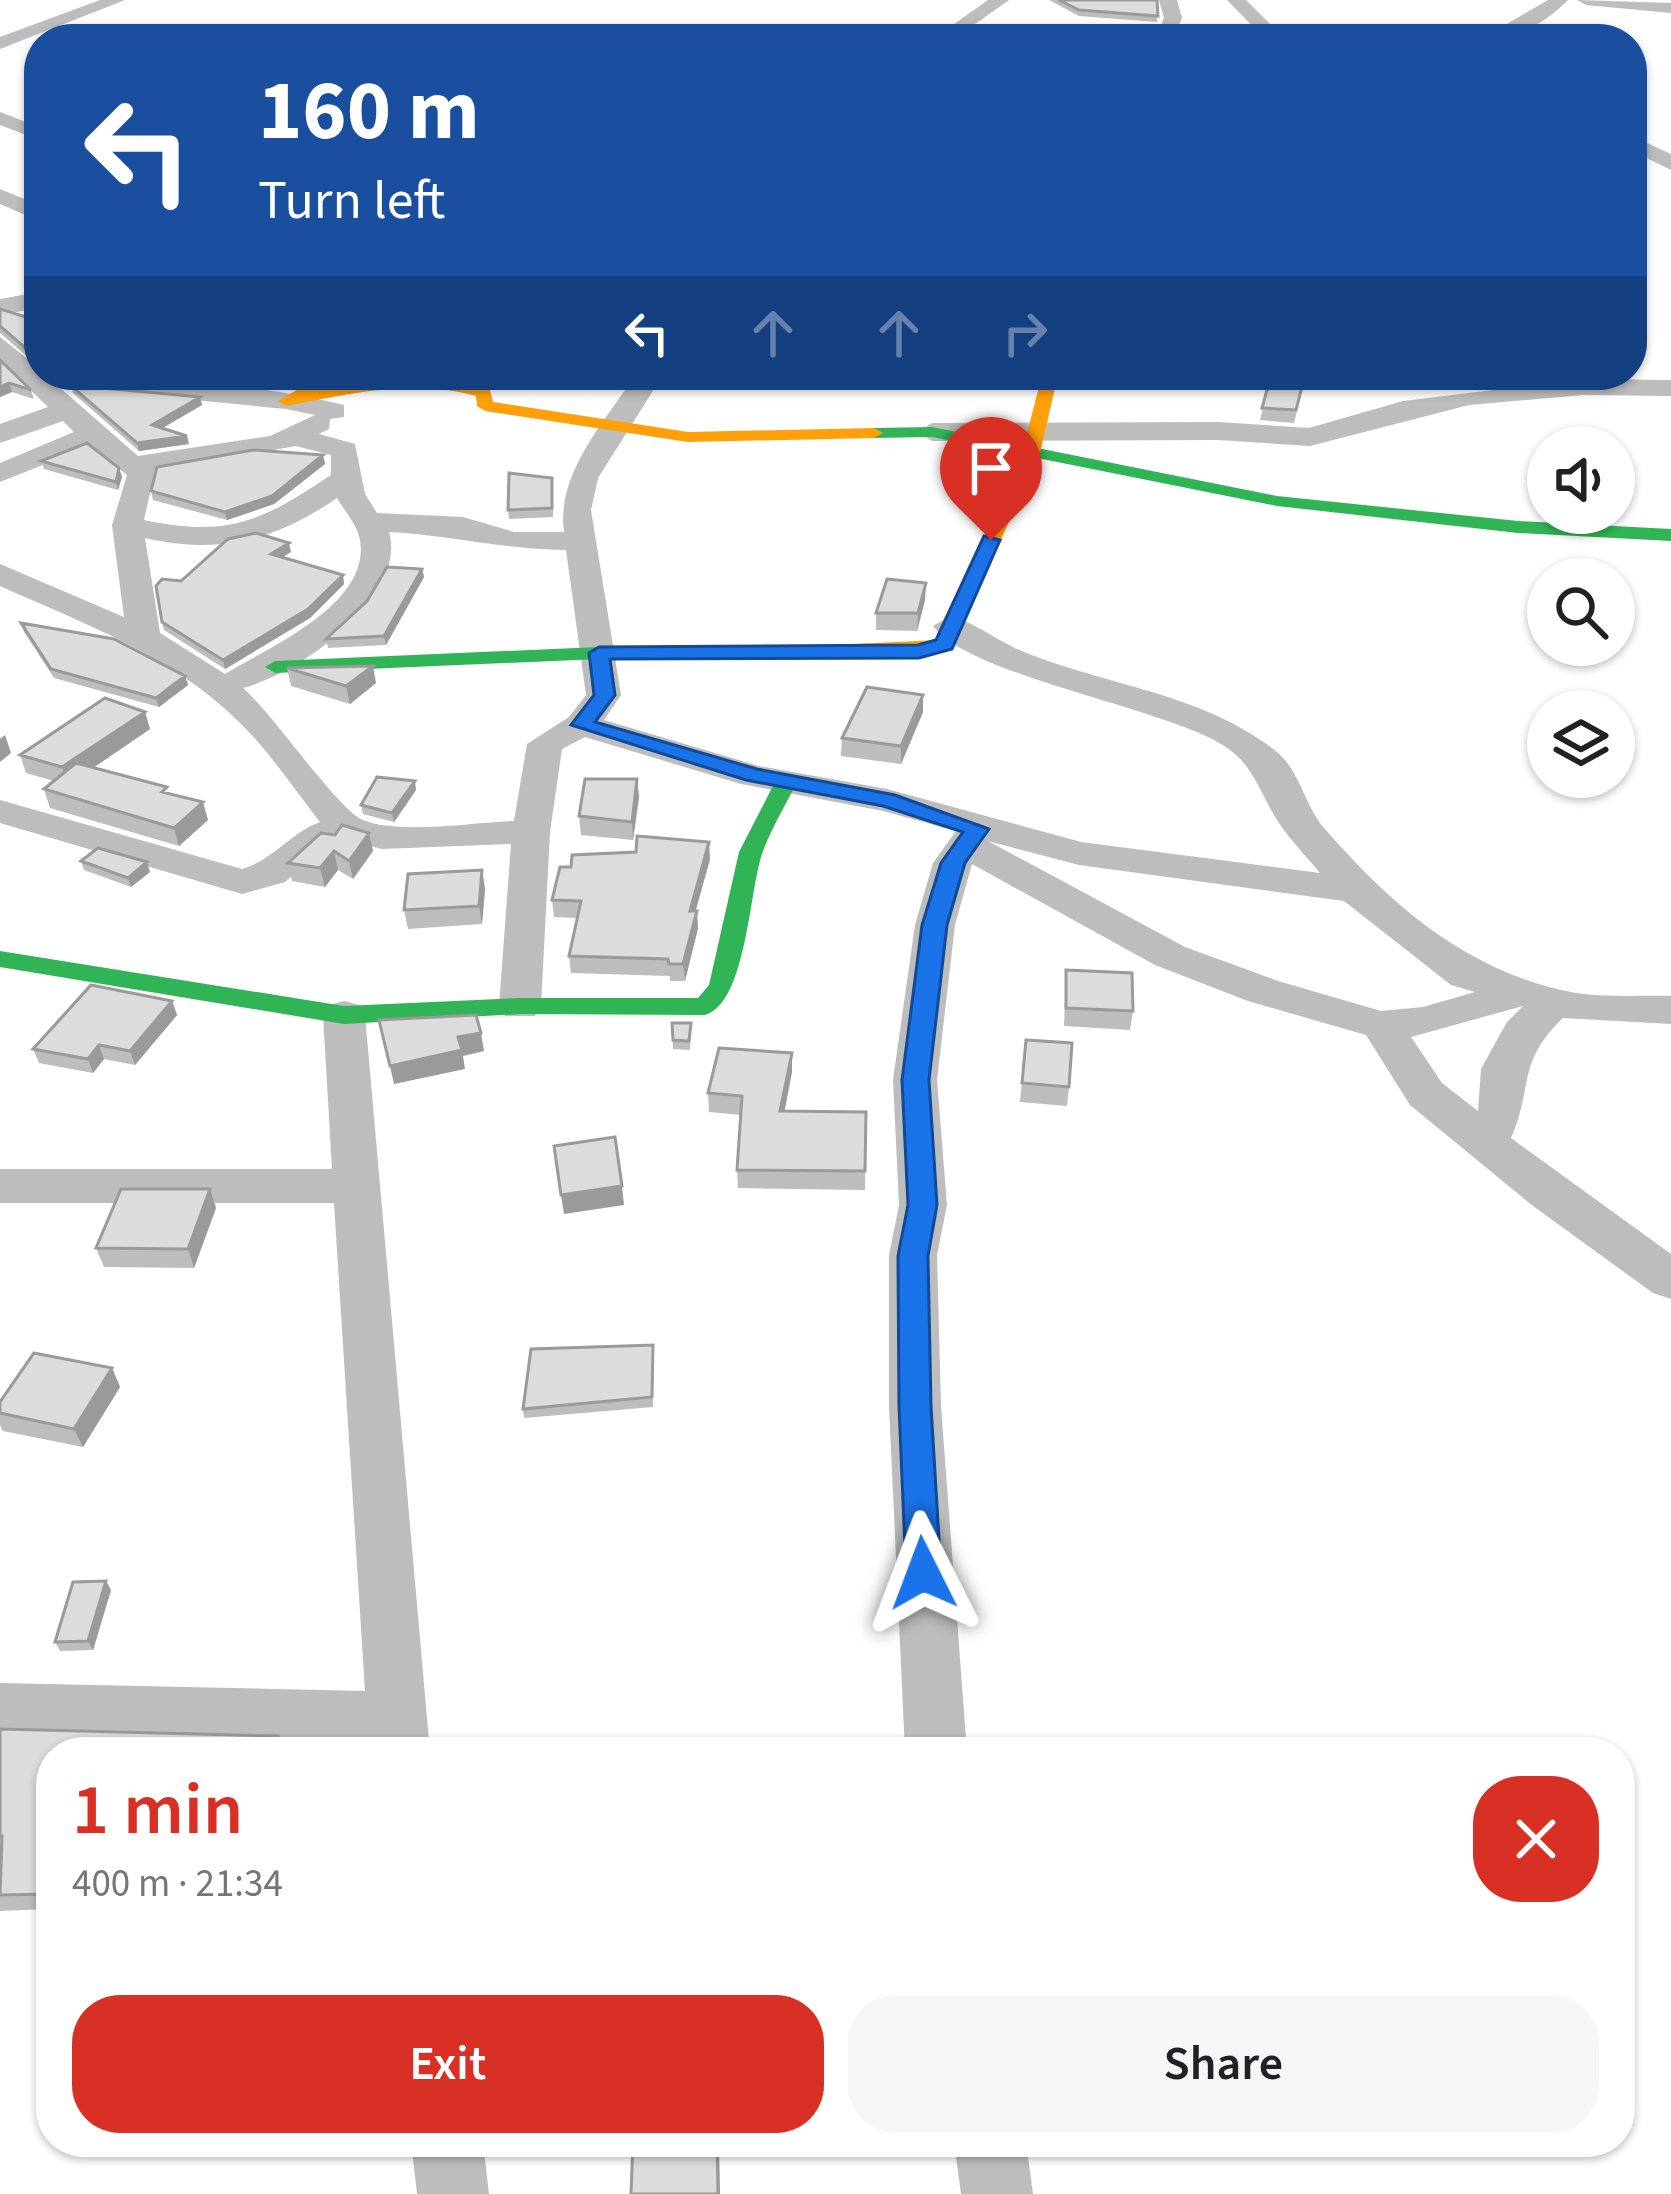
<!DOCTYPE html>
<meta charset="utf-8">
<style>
:root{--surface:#fff;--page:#f6f6f6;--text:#202124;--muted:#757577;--accent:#d93025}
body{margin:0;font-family:"Source Sans 3",sans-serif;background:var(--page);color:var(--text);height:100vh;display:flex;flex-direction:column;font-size:45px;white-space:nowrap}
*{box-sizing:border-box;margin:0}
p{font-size:39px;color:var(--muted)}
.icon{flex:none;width:66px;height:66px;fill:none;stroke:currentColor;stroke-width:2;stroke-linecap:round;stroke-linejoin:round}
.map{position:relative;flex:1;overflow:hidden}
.sheet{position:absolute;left:36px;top:1737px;width:1599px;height:420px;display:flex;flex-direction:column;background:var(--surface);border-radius:48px;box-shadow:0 3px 9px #0004}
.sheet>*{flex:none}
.banner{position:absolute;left:24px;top:24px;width:1623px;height:366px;border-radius:48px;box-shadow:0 3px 9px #0004;background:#1a4fa0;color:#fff;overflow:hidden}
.tools{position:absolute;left:1527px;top:426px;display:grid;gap:24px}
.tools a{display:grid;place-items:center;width:108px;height:108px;border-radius:50%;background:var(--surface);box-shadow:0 3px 9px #0004;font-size:60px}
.pin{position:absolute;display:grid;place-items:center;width:102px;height:102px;color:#fff;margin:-123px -51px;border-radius:50% 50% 50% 0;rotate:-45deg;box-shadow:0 0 12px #0007}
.pin .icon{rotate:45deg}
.me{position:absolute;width:132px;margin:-66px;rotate:357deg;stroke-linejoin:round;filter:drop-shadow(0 0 9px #0008)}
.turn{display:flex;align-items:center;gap:42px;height:252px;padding:0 36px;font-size:54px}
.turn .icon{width:156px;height:156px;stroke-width:2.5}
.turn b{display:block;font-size:84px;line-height:102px}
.lanes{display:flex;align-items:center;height:114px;padding:0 36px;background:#0003;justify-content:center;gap:60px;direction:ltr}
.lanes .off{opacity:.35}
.round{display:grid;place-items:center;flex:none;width:126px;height:126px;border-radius:48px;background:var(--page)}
.head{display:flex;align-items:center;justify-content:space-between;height:204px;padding:0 36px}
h1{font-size:72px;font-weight:600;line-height:90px;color:var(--accent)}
.cta{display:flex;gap:24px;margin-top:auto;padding:24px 36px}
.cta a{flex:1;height:138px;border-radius:48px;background:var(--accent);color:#fff;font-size:48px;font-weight:600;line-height:138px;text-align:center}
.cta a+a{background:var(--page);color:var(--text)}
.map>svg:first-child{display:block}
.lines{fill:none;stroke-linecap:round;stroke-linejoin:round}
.street{fill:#bdbdbd;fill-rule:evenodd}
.fast{fill:#30b455;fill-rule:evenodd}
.slow{fill:#ff9f0a;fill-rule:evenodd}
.wall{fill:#bdbdbd}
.shaded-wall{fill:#9a9a9a}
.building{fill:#dcdcdc;stroke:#9a9a9a;stroke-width:3}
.route{fill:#1a73e8;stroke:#114b97;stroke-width:3}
</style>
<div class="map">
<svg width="1671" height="2194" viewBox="0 0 1671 2194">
<rect width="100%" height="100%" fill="#fff"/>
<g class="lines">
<!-- street -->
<path class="street" d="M100,0H125L0,49V37Z
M988,0H1009L954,39H933Z
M1159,0H1177L1182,18L1173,39H1155L1164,18Z
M1227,0H1246L1285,39H1265Z
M1548,0H1568C1543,25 1516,39 1481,39Z
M1577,0L1671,3V13L1586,5Z
M0,112L39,127V140L0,125Z
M1632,136L1671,154V170L1632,151Z
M0,189L39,205V221L0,204Z
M39,292V308L0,315V299Z
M0,337L39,368V375C139,375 246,381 344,405V417L330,419L329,429L319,434L355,444L365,494L377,513L463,517L514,532H564C556,473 605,422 635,375H663L598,478L591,510L621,695L604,720L759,766L887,789L1081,842L1320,873C1307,857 1291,841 1279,823C1259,793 1255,764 1221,744C1157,706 969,675 933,626L950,616C977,623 998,642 1024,652C1108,686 1205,694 1277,752C1300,771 1305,807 1325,829C1392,906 1468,972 1571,992C1602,998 1639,995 1671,996V1024L1563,1018C1516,1063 1534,1085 1511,1138L1671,1254V1299L1653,1293L1533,1206L1410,1105L1366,1035L1248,1001L1155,965L972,864L955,925L937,1080L947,1205L937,1255L941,1406L967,1752H905L889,1406V1255L899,1205L893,1080L915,925L933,863L956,831L883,811L741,784L585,737L562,749L550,832L541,1006L535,1016H505L499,1006L511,844L381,849L346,839L324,847L285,882L242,894L0,823V800L242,869C272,861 290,833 320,822C294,789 269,751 239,722C173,656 83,623 0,586V564L124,617L112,525L127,475L90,446L0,482V463L74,432L63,421L0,443V424L48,407L0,360ZM59,387L286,409L315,415L270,436L138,456ZM296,446L331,455V475C262,521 228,538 144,520L155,471ZM337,498C345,512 357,524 360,540C371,605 267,648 225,674L160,633L145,538C219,555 274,541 337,498ZM389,532C450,535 506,550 566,550L586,695L569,717L527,744L514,821C473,822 399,835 363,820C339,811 273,714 243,688C298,674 408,598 389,532ZM988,841L1079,865L1344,901L1451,985L1475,992L1423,1007L1381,1011L1278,981L1185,947ZM1523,1006L1507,1022L1481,1069L1478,1111L1442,1083L1411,1037Z
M1583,379L1671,380V396L1583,395L1469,405L1310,446L1218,440L932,441L918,432L932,423L1218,422L1309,428L1403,401Z
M344,1001L359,1005L365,1015L430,1752L0,1739V1683L365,1691L334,1203H0V1169H332L323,1015L329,1005Z
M411,2142H483L489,2194H417Z
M954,2142H1026L1033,2194H961Z"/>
<!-- fast -->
<path class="fast" d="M932,427L1277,496L1518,521L1671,529V541L1518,533L1277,506L932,437L874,438L865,433L874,428Z
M833,645L843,651L840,655L599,659L275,673L265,667L275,661L599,647Z
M786,775L797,782C786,804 772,827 763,851C749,888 747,1003 705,1015L520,1014L344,1024L0,967V951L344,1006L520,998H698L709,985L739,852L775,782Z"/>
<!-- slow -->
<path class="slow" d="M322,375H342L318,390C378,379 431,373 490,390L493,402L688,432L874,428L883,433L874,438L688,442L485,411L477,406L476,396C412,378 349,394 286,406L278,401Z
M1042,375H1058L1040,453L952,648L932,656L826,655L823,651L833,645L937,640L1022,453Z"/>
</g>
<!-- wall -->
<path class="wall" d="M1049,0H1157V22L1079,16Z
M0,309L39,321V367L0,333Z
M0,360L31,390L34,399L12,392L0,397Z
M168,375H247L248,379L243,382Z
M1271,375H1306L1294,423L1260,420Z
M70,385L200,397L202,405L162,428L189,444L139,451L73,393Z
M323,455L325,464L274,504L227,520L153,500L151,491Z
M41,461L119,468L122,477L118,490L44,469Z
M553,486V517L509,519L508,510Z
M291,552L282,557L343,575L344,584L310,618L225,669L164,630L162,622L181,581Z
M422,569L424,577L386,645L328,648L326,639L367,601Z
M925,600L917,631L876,630V613Z
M21,623L185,676L188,685L159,707L54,678L24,632Z
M287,668L376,683L350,704L291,686Z
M923,695V712L901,764L841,756L842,738Z
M145,712L150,729L93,768L169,794L208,820L179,846L50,808L44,789L54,781L26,773L20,755Z
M637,779L639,797L633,840L581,835L579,816Z
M416,790L394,822L363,814L361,805Z
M321,833L373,851L353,879L338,870L325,887L292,881L288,863Z
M710,859L695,911L698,928L685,981H670V976L571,973L569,956L577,918L554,917L552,900Z
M81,861L150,872L131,887L84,870Z
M482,870L485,889L482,924L408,929L404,910Z
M1066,970L1133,1011L1130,1030L1064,1026Z
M172,1001L177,1015L135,1065L104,1059L93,1073L39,1063L33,1049Z
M672,1023H691L690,1050L673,1049Z
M1026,1040L1069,1087L1067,1106L1020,1102Z
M792,1072L784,1111L866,1112L865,1190L738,1188L737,1170L741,1115L709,1112L708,1093Z
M210,1189L216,1208L194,1268L104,1267L96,1248Z
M653,1345V1407L524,1418L523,1409Z
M112,1368L120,1387L83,1447L3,1431L0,1425V1402Z
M111,1590L93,1650L60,1651L55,1642Z
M0,1729L51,1752V1909L0,1911Z"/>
<!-- shaded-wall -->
<path class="shaded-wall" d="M9,383L12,392L0,397V387Z
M200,397L202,405L154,433L152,425Z
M187,436L189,444L139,451L137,443Z
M323,455L325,464L274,504L227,520L225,512Z
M119,468L122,477L118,490L116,482Z
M289,543L291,552L273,563L271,554Z
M422,569L424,577L386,645L384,636Z
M343,575L344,584L310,618L225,669L223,660Z
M926,583L925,600L917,631L918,613Z
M373,666L376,683L350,704L346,686Z
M185,676L188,685L159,707L156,698Z
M923,695V712L901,764V746Z
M145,712L150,729L68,785L62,767Z
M5,735L11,753L0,762V739Z
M637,779L639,797L633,840L632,822Z
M415,781L416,790L394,822L392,813Z
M203,802L208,820L179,846L174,828Z
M369,833L373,851L353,879L349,861Z
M709,842L710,859L691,928L690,911Z
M334,851L338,870L325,887L320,868Z
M147,862L150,872L131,887L128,878Z
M482,870L485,889L482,924L479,906Z
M697,911L698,928L685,981L683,964Z
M172,1001L177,1015L135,1065L130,1051Z
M481,1033L484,1051L463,1056L465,1069L394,1084L390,1066L458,1037Z
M99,1045L104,1059L93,1073L88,1059Z
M792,1053V1072L781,1130L780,1111Z
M622,1186L624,1205L564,1214L561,1195Z
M210,1189L216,1208L194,1268L188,1249Z
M112,1368L120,1387L83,1447L74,1429Z
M106,1581L111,1590L93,1650L88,1641Z
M278,1736L285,1752H274Z
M717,2142H719L720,2194H718Z"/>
<!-- building -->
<path class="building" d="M1059,0H1157L1158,16L1079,10Z
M0,309L39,321V334L30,339L39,341V360L0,326Z
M0,360L31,390L9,383L0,387Z
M1271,375H1305L1296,410L1262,408Z
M70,385L200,397L152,425L187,436L137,443Z
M87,443L119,468L116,482L41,461Z
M253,450L323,455L272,496L225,512L151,491L157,467Z
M509,473L552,478V508L508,510Z
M256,533L289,543L271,554L343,575L308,609L223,660L162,622L156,586L162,579L181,581L228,539Z
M387,567L422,569L384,636L326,639L367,601Z
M887,579L926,583L918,613H876Z
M21,623L114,639L185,676L156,698L51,669Z
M373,666L346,686L287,668Z
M867,687L923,695L901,746L842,738Z
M105,698L145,712L62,767L20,755Z
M76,763L167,787L162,792L203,802L174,828L44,789Z
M377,777L415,781L392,813L361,805Z
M585,779H637L632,822L579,816Z
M342,825L369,833L349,861L334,851L320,868L288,863L321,833L335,835Z
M637,836L709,842L690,911H697L683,964H669L668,959L569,956L581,901L552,900L560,867H571L572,855L636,852Z
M98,848L147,862L128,878L81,861Z
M482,870L479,906L404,910L408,874Z
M1066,970L1132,973L1133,1011L1066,1008Z
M91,985L172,1001L130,1051L99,1045L88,1059L33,1049Z
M476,1015L481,1033L458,1037L462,1050L390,1066L379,1020Z
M672,1023H691L689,1041L673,1040Z
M1026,1040L1072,1043L1069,1087L1022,1083Z
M719,1048L792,1053L780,1111L866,1112L865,1171L737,1170L742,1096L708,1093Z
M615,1137L622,1186L561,1195L554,1146Z
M121,1189H210L188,1249L96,1248Z
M653,1345L652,1397L523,1409L531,1349Z
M34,1353L112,1368L74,1429L0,1413V1402Z
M106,1581L88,1641L55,1642L73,1582Z
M0,1729L278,1736L274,1752H51V1894L0,1895L2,1836H0Z
M633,2142H717L718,2194H631Z"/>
<!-- route -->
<path class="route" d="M984,536L1000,540L952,649L919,658L610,659L615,695L595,722L757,769L895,795L989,829L965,863L947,925L929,1080L937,1205L928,1256L931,1406L941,1573L936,1584L923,1588L911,1584L906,1573L899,1406L898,1256L908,1205L902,1080L922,925L941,863L963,832L883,806L746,780L571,725L594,695L589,653L599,647L918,645L936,640Z"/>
</svg>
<div class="tools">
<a><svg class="icon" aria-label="sound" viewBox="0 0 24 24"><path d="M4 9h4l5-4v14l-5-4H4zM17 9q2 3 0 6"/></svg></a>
<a><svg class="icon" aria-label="search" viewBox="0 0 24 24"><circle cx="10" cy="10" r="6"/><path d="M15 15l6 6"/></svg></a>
<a><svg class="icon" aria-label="layers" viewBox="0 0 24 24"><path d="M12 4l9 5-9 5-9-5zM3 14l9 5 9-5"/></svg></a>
</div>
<div class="pin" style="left:991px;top:540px;background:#d93025"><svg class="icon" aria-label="arrive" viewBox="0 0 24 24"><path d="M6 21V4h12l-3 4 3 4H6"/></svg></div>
<svg class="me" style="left:923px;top:1573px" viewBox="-20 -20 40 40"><path d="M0-17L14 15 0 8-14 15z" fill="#1a73e8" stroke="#fff" stroke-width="4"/></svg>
<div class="banner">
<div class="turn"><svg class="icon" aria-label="left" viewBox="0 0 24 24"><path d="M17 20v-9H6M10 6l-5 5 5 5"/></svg><div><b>160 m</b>Turn left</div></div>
<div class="lanes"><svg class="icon" aria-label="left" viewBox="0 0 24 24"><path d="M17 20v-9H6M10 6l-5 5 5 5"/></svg><svg class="icon off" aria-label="ahead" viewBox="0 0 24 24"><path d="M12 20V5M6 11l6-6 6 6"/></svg><svg class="icon off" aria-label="ahead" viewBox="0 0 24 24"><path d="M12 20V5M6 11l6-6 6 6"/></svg><svg class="icon off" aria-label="right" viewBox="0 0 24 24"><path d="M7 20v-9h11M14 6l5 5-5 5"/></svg></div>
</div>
<section class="sheet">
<div class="head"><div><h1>1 min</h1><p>400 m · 21:34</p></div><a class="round" style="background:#d93025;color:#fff"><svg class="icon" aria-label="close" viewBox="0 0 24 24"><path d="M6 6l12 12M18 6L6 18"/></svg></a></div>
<div class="cta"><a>Exit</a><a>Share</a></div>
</section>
</div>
